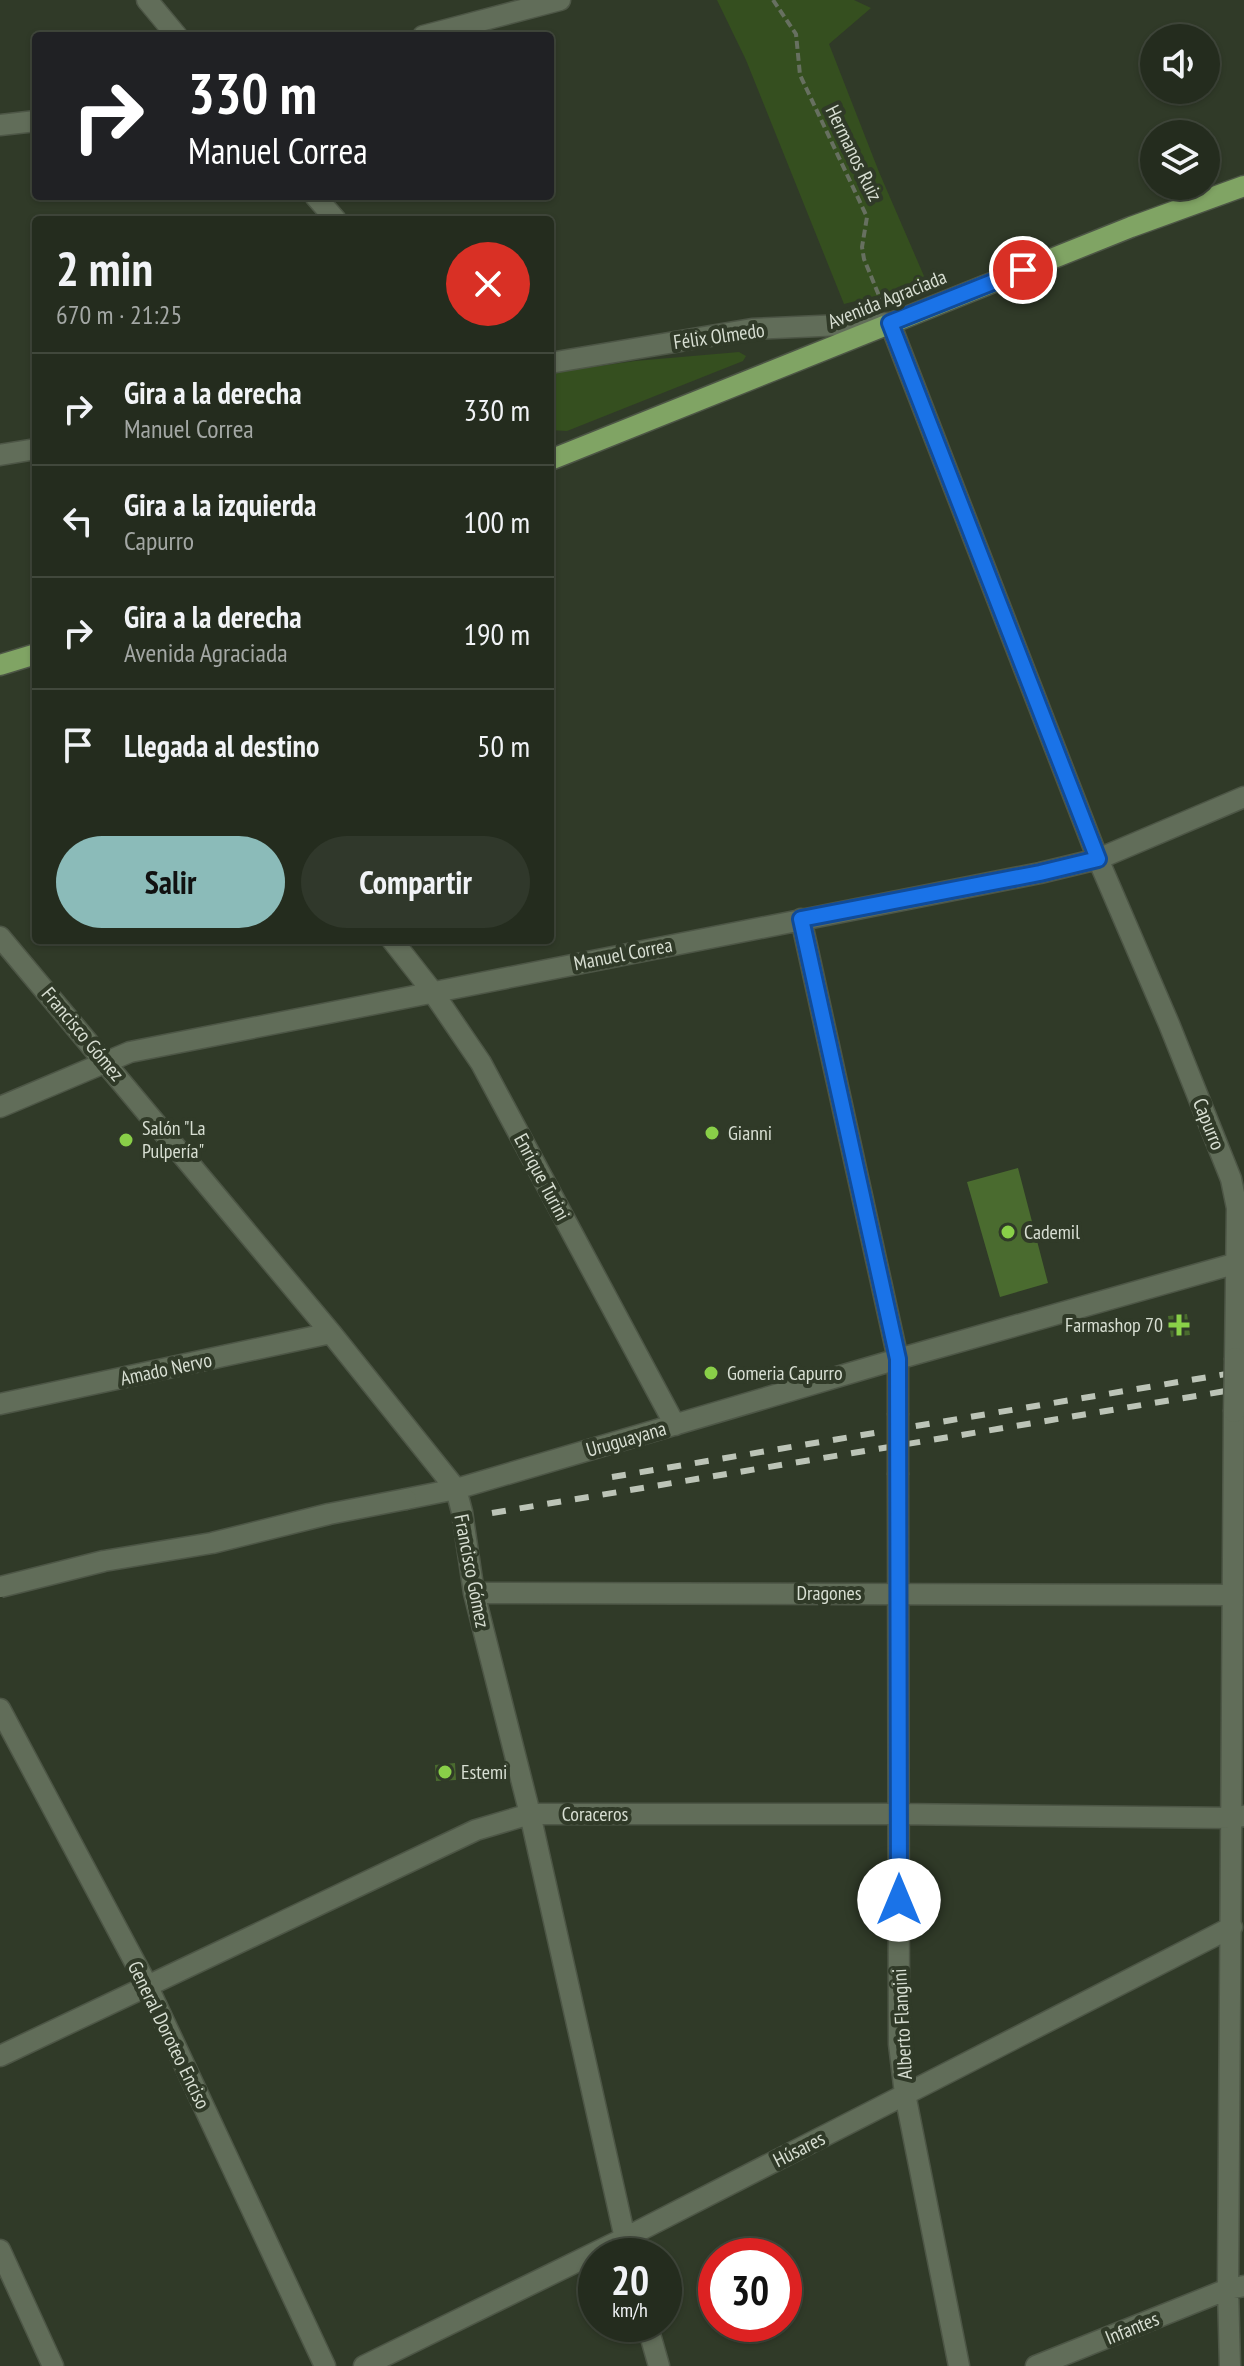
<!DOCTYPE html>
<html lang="es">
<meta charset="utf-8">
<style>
:root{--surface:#242c1e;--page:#30382b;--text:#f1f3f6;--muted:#a3a7a4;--line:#41483c;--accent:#8bbbb9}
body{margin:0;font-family:"PT Sans Narrow",sans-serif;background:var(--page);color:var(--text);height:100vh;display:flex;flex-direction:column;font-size:30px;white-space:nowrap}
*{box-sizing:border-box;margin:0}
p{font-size:26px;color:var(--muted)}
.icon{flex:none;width:44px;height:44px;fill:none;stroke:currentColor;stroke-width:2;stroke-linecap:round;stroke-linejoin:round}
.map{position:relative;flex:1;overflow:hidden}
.sheet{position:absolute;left:32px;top:216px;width:522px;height:728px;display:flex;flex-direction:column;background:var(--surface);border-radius:8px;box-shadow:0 2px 6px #0004,0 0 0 2px var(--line)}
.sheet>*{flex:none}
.hud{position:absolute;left:32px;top:32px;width:522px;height:168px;border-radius:8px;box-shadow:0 2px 6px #0004,0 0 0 2px var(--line);background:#202124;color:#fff;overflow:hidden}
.controls{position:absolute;left:1140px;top:24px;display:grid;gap:16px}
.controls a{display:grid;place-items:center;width:80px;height:80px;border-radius:50%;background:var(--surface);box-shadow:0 2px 6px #0004,0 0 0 2px var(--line);font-size:40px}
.speed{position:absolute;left:578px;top:2238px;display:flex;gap:16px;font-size:40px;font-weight:700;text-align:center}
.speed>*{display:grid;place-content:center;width:104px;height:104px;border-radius:50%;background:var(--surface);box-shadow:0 2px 6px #0004,0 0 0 2px var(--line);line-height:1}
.speed small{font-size:20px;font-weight:400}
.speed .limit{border:12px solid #d22;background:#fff;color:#111}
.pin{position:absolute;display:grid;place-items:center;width:68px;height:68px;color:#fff;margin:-34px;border:4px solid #fff;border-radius:50%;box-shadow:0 2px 8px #0007}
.me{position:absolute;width:88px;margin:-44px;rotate:0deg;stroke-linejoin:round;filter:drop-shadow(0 0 6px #0008)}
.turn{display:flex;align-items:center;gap:28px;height:168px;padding:0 24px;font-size:36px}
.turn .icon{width:104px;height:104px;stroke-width:2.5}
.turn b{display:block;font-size:56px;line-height:68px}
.round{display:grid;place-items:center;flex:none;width:84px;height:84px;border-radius:42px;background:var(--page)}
.summary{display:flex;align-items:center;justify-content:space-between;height:136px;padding:0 24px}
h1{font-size:48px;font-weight:600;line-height:60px}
.button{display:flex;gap:16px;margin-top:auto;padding:16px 24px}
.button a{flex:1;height:92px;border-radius:48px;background:var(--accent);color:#111;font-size:32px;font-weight:600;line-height:92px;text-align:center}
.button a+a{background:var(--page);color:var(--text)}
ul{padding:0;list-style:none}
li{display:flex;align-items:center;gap:24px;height:112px;padding:0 24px;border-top:2px solid var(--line)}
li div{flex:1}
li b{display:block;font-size:30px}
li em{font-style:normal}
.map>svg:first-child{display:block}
.green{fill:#354f1f}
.building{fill:#4a6b2f}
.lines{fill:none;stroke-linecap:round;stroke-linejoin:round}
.minor-casing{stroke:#4d5646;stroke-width:23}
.major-casing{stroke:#4d5646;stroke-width:23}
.path{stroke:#677060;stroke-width:4;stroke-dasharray:8 4;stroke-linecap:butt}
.minor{stroke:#616d59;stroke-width:20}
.major{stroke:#80a464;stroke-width:20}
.rail{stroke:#bcc4b7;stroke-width:6;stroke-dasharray:14 14;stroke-linecap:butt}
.minor-bridge-casing{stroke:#4d5646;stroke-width:23;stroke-linecap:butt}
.minor-bridge{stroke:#616d59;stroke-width:20}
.route-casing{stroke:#114b97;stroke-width:20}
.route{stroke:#1a73e8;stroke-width:14}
.poi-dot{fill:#89cf48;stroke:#303a28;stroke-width:3}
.labels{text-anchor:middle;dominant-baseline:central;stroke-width:8;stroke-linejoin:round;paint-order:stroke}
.street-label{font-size:20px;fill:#d7ded2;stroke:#303a28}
.poi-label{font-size:20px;fill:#d7ded2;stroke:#303a28;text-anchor:start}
</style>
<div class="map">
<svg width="1244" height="2366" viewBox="0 0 1244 2366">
<rect width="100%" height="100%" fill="#303a28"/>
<!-- green -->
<path class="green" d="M717,0H854L871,8L829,44L879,172L927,283L844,304L746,60Z
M739,352L746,356L743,361L567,431L550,430V373L635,361Z"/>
<!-- building -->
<path class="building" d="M1018,1168L1048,1283L1000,1297L967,1182Z
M1187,1314L1190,1335L1171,1337L1168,1316Z
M455,1763L456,1780L436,1781L435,1765Z"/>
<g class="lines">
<!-- minor casing -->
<g class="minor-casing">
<path id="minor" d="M147,0L177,36
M423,36L560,0
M0,125L36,121
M315,196L336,220
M550,363L752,329L890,323L1098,859L1169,1024L1231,1179L1237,1208L1235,1358
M0,455L36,449
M801,919L898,1359V1413
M0,937L331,1333L456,1489L462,1512L474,1593L530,1814L629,2256
M392,940L432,991L481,1063L675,1425
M0,1107L130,1052L1040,873L1098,859L1244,797
M0,1404L331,1333
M898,1475L899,2044L905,2094L959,2366
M406,1499L456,1489L898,1359L1244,1261
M474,1593L1233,1595
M0,1709L147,1985L325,2366
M0,2056L476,1830L530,1814H898L1231,1818L1244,1816
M0,2250L53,2366
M647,2324L659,2366
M364,2366L625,2238L1232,1927
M1036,2366L1228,2289L1244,2286
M1230,2366L1228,2289L1234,1412"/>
</g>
<!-- major casing -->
<g class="major-casing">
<path id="major" d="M550,460L1131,227L1244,186
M0,665L36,654"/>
</g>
<!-- path -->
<path class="path" d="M773,0L796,34L800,75L867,217L862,247L864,259L882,303"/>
<!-- minor -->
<use href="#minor" class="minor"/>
<!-- major -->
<use href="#major" class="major"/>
<!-- rail -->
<path class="rail" d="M612,1477L1244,1371
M492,1513L1244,1388"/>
<!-- minor-bridge casing -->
<g class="minor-bridge-casing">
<path id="minor-bridge" d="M1234,1412L1235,1358
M898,1413V1475
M0,1587L104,1561L212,1543L329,1514L406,1499"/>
</g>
<!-- minor-bridge -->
<use href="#minor-bridge" class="minor-bridge"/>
</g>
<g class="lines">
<!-- route casing -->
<g class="route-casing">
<path id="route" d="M899,1900L898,1359L801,919L1040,873L1098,859L890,323L1023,270"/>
</g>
<!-- route -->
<use href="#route" class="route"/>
</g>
<!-- markers -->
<g class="poi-dot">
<circle cx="712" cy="1133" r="8"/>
<circle cx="126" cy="1140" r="8"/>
<circle cx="1008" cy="1232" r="8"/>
<path d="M1175 1313h8v8h8v8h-8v8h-8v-8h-8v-8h8z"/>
<circle cx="711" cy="1373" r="8"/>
<circle cx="445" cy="1772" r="8"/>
</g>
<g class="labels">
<!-- street labels -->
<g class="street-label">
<text transform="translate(854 153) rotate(64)">Hermanos Ruiz</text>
<text transform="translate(887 299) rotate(-22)">Avenida Agraciada</text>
<text transform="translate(719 336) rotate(-8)">Félix Olmedo</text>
<text transform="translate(623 954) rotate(-11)">Manuel Correa</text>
<text transform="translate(83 1034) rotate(50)">Francisco Gómez</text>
<text transform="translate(1209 1124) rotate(68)">Capurro</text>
<text transform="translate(542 1177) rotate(62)">Enrique Turini</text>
<text transform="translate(166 1369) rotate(-12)">Amado Nervo</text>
<text transform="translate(626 1439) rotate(-16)">Uruguayana</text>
<text transform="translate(472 1571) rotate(79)">Francisco Gómez</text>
<text x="829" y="1593">Dragones</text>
<text x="595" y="1814">Coraceros</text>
<text transform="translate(902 2024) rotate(-93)">Alberto Flangini</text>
<text transform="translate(169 2035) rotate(64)">General Doroteo Enciso</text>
<text transform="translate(799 2149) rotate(-27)">Húsares</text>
<text transform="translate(1132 2328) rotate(-22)">Infantes</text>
</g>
<!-- poi labels -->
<g class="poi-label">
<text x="142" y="1128">Salón "La<tspan x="142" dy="23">Pulpería"</tspan></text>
<text x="728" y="1133">Gianni</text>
<text x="1024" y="1232">Cademil</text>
<text x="1163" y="1325" text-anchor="end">Farmashop 70</text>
<text x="727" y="1373">Gomeria Capurro</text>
<text x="461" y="1772">Estemi</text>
</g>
</g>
</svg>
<div class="controls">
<a><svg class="icon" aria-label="sound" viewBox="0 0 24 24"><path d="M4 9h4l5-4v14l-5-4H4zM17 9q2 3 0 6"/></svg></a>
<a><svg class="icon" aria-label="layers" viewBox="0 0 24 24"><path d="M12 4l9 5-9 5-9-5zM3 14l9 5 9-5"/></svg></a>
</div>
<div class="speed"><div>20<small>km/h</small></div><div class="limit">30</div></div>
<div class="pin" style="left:1023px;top:270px;background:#d93025"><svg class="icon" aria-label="arrive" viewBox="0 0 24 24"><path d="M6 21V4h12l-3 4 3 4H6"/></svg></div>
<svg class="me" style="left:899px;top:1900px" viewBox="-20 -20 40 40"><circle r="19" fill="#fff"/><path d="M0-13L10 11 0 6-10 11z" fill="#1a73e8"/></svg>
<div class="hud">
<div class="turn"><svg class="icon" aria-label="right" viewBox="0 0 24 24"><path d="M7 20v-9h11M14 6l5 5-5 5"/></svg><div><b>330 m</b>Manuel Correa</div></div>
</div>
<section class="sheet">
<div class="summary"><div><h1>2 min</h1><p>670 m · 21:25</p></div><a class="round" style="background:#d93025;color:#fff"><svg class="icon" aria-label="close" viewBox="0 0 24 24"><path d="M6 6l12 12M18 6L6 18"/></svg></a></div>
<ul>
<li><svg class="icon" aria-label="right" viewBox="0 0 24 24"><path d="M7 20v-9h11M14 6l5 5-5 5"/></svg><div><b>Gira a la derecha</b><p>Manuel Correa</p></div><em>330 m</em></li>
<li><svg class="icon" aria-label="left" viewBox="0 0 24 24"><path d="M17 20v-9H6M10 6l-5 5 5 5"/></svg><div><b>Gira a la izquierda</b><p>Capurro</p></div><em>100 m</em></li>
<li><svg class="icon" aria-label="right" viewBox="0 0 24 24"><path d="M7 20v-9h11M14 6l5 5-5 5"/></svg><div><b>Gira a la derecha</b><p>Avenida Agraciada</p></div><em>190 m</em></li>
<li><svg class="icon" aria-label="arrive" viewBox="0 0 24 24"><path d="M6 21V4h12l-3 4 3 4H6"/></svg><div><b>Llegada al destino</b></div><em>50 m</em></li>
</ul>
<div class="button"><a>Salir</a><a>Compartir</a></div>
</section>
</div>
